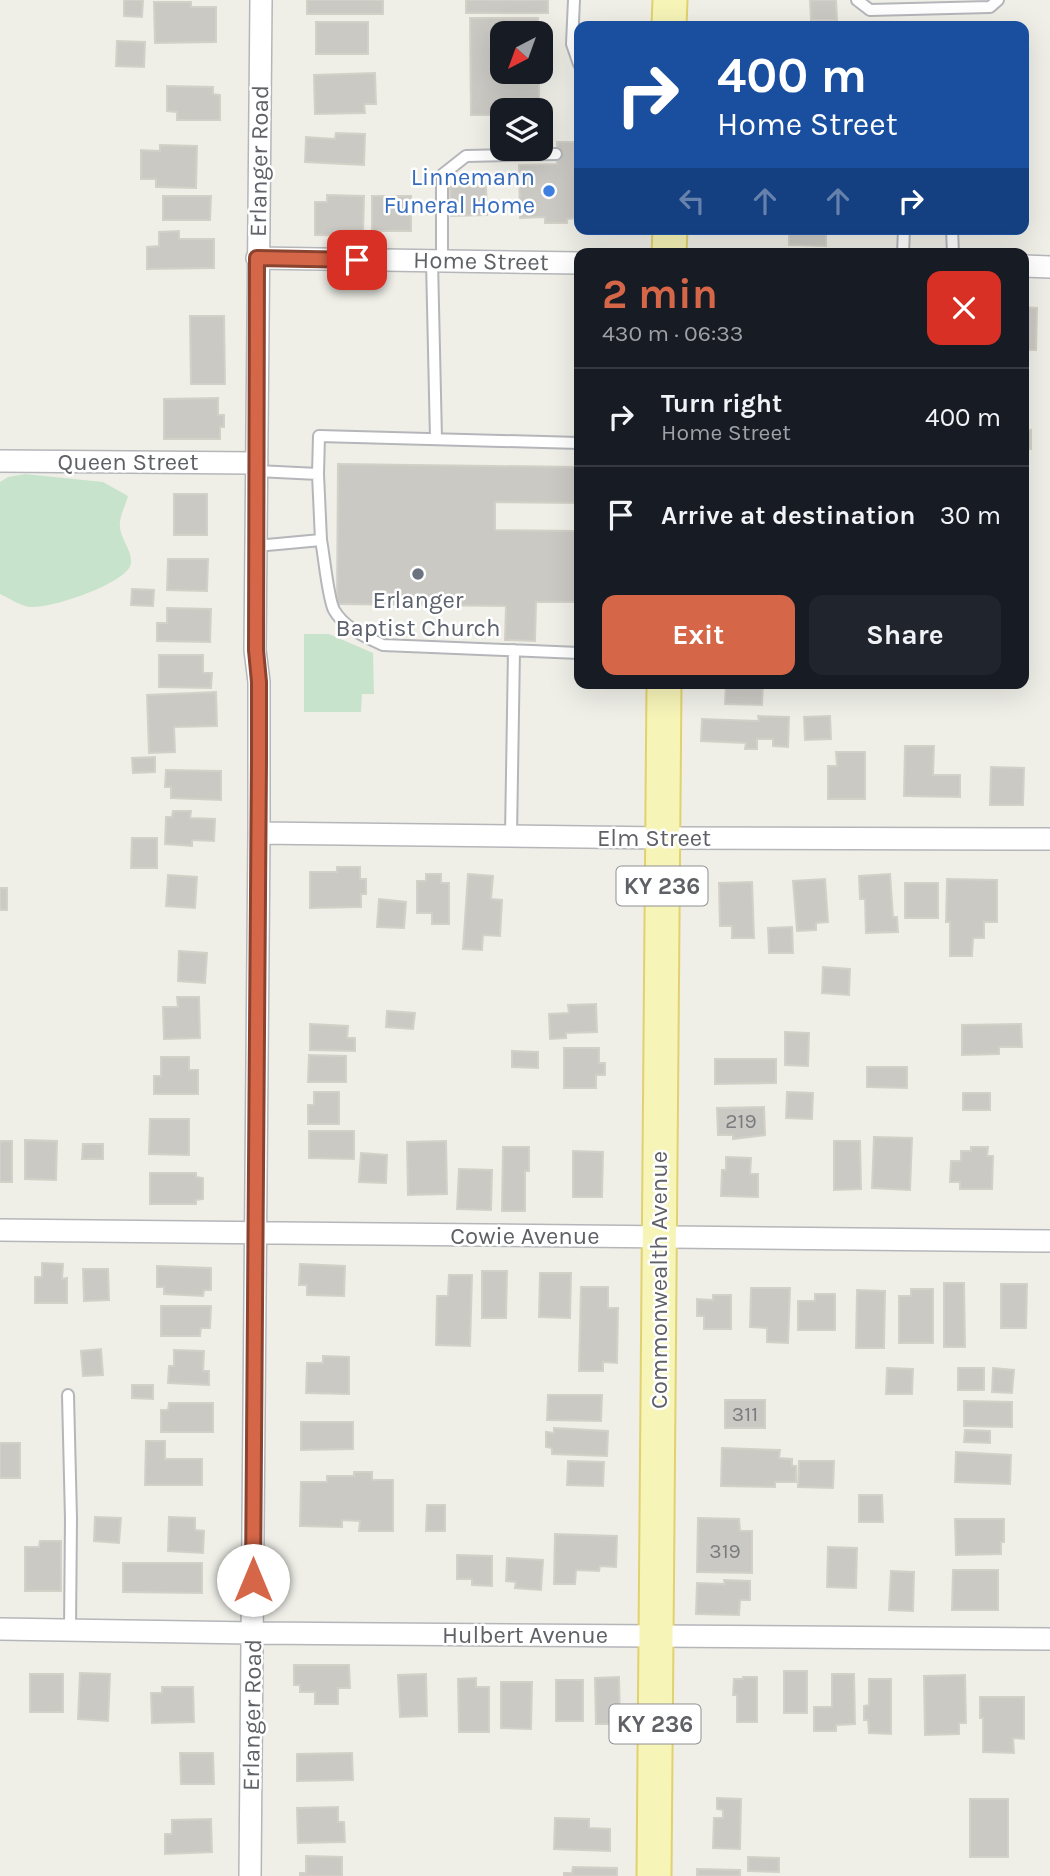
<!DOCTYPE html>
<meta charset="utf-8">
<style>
:root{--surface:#171b24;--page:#20242c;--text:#f1f3f6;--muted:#9ea1a6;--line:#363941;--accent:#d56748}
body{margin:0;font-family:Karla,sans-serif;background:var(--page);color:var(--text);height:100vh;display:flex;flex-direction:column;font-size:26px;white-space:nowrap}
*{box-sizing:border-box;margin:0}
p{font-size:23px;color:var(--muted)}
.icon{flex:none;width:38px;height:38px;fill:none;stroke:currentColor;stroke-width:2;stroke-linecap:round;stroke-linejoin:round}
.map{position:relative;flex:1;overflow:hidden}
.panel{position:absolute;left:574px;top:248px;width:455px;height:441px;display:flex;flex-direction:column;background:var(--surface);border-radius:14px;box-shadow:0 7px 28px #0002}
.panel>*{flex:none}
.hud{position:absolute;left:574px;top:21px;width:455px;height:214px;border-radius:14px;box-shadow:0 7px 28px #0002;background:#1a4fa0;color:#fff;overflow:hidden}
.needle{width:46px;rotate:221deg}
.controls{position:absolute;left:490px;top:21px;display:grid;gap:14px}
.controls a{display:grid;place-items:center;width:63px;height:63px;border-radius:14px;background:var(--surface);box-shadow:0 7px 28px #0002;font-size:35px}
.pin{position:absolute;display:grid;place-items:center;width:60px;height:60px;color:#fff;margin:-30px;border-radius:14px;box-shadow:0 4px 10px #0006}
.me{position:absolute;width:77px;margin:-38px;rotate:0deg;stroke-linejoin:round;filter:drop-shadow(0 0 5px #0008)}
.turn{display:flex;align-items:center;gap:24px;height:147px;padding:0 28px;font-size:32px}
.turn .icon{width:91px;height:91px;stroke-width:2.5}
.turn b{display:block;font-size:49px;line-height:60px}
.lanes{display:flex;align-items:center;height:66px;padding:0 28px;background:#0003;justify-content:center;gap:35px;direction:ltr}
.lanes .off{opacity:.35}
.round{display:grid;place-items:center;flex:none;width:74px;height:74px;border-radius:14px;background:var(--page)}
.overview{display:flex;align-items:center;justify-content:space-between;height:119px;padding:0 28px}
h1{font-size:42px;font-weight:700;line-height:52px;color:var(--accent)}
.action{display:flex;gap:14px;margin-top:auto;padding:14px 28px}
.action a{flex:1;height:80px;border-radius:14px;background:var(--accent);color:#fff;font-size:28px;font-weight:700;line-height:80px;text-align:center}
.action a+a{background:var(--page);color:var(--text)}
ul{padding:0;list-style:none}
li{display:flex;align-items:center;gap:21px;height:98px;padding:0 28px;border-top:2px solid var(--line)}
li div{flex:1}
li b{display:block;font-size:26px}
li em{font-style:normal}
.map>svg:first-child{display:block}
.green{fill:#c8e3cc}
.building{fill:#cbc9c4;stroke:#d3d1c7;stroke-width:2}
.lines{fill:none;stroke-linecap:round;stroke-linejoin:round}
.service-casing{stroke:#b5b6ba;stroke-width:14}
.minor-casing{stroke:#b5b6ba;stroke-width:24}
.primary-casing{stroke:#e1d16f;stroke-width:37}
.service{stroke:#fff;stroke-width:10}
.minor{stroke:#fff;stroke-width:21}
.primary{stroke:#f6f4b7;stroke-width:33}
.route-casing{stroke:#8a432f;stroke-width:18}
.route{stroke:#d56748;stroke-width:12}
.shop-dot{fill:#3f7fe0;stroke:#fff;stroke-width:2.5}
.worship-dot{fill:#6b7280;stroke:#fff;stroke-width:2.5}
.labels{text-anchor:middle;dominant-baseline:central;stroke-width:5;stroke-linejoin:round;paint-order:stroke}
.number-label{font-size:21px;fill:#7a7b7e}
.shield{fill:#fff;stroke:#8f9094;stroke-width:2}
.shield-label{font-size:23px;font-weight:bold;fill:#5f6166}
.street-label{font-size:24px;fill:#5f6166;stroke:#fff}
.shop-label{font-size:24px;fill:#366cbe;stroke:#fff;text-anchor:end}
.worship-label{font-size:24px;fill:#5b616d;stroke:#fff}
</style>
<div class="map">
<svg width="1050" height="1876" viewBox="0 0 1050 1876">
<rect width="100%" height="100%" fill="#efefe8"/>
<!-- green -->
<path class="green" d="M25,474L103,482L128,496C126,504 121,513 120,522C118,537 132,548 131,563C129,583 50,609 30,607C20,606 9,598 0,594V482L8,477Z
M304,634H329L373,653L374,694H362L361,712H304Z"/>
<!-- building -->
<path class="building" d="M124,0H143L142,17L124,16Z
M307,0H383V14H307Z
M466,0H548V13H466Z
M810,0H836L837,20H811Z
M154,2H191V7H216V42L155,43Z
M470,18H538V33H502V72H539V110H502V115H471Z
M316,22H368V54H316Z
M117,41L145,42L144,67L116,66Z
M375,73L376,104H364L365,113L315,114L314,75Z
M167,86L213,87V94L220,95V120H177V112L167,111Z
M336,133L365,134L364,165L305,162L306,137L335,139Z
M557,142H579V218L567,219V223H545V217L520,218L519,165L557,164Z
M160,145L197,146L196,188L156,187V179H141V150L160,151Z
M486,186L487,215L451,216L450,187Z
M327,195L364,196L363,236L315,235V202H327Z
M163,196H211L210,220H163Z
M372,196H411V231H372Z
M789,229H826V246L789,245Z
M179,231V239H214V268L147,269V247L159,246V232Z
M1024,307L1037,308L1036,350H1024Z
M190,316H224L225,384H191Z
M218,398V415H224V427H220V439H164V399Z
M1031,430V449H1024V431Z
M338,464L579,467V503L495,502V530L579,531V602H536L535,641L505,640L506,606L337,604Z
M174,494H207V535H174Z
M168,559H208L207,591L167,590Z
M132,589L154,590L153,606L131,605Z
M167,608L211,609L210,642L157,641V623H167Z
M159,655H203V673H212L211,688L159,687Z
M726,684H763L762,705L725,704Z
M216,692L217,726L174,727L175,752L149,753L147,695Z
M758,716L789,717L788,747L773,746V739H757V749H745L746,743L701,741L702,719L759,721Z
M830,716L831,739L805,740L804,717Z
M905,746H934L933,775H960V797L904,796Z
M836,752H865V799H828V766H837Z
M155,757V772L133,773L132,758Z
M991,767L1024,768L1023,805H990Z
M166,770L221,771V800L171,798V787H165Z
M173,811H191L190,818L215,819L214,841L192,840V846L165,844L166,817H172Z
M132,838H157V868H131Z
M337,867H360V879H366V894H361V907L310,908V872H337Z
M426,874H441V883H449V924H432V913H417V881H426Z
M468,874L493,876L491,899L502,900L500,936L483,935L482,950L463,949Z
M890,874L893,917H897L898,932L866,933L865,899H860L859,876Z
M168,875L197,877L195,908L166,906Z
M825,879L828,922L816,923V930L797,931L793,881Z
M947,879L997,880V922H984V938H973L972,956H950V922H946Z
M752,882L754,938H732V926H720L719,883Z
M905,883H938V918H905Z
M0,888H7V910H0Z
M379,899L406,902L404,928L377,927Z
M792,927L793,953H769L768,928Z
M179,951L207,953L205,983L178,981Z
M823,967L850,969L849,995L822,993Z
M177,997H199L200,1038L164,1039L163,1007H178Z
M596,1004L597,1032L566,1033V1038L550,1039L549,1014L569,1013L568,1005Z
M387,1011L415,1013L413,1029L386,1027Z
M310,1024L348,1026L347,1038H355V1051L310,1050Z
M1021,1024L1022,1047H999V1054L962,1055V1025Z
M785,1032L809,1033L808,1066L785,1065Z
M564,1048H599V1063H605V1075H596V1088H564Z
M512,1051L538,1052V1068L512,1067Z
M309,1055L346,1056V1082H308Z
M161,1057H189V1070H198V1094H154V1076H161Z
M715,1059H776V1083L715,1084Z
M867,1067H907V1088L867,1087Z
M314,1092H339V1124H308V1105H314Z
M787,1092L813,1093L812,1119L786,1118Z
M963,1093H990V1110H963Z
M764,1107L765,1135L733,1139V1135H718L717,1108Z
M150,1119H189V1155L149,1154Z
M309,1131H354V1159L309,1158Z
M874,1137L912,1138L910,1190L872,1188Z
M25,1140L57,1141L56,1180L25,1179Z
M0,1141H12V1182H0Z
M446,1141L447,1194L408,1195L407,1142Z
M834,1141H860L861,1189L834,1190Z
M83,1144H103V1159H82Z
M503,1147H529V1171H525V1211H502Z
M971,1147H988L987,1156H993L992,1189H960V1182H950L951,1161H961V1151H971Z
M573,1151L603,1152L602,1197H573Z
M361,1153L387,1155L386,1183L359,1182Z
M726,1157L751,1158L750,1174H758V1197L721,1196L722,1170H726Z
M459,1169L492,1170L491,1210L457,1209Z
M150,1173H196V1177L203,1178V1199L196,1200V1204H150Z
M42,1263L63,1264L62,1279L67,1278V1303H35V1277H42Z
M300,1264L345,1266L344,1296L307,1295V1285H299Z
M157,1266L211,1268V1290H204L203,1296L164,1294V1287H157Z
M83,1269H108L109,1300L84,1301Z
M482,1271H507L506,1318H482Z
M540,1273H571L570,1318L539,1317Z
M449,1275H472L470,1346L436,1345L437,1296H448Z
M944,1283H964L965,1347H944Z
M1001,1284H1027L1026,1328H1001Z
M581,1287H608V1308H618L617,1363L603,1362V1371H579Z
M751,1288H790L788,1343L767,1342V1328L750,1327Z
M911,1289H933V1343H899V1296H911Z
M857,1290L885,1291L884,1348H856Z
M815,1294H835V1330H798V1301H815Z
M713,1295H731V1329H704V1316H697V1299L713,1300Z
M161,1306H211L210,1328H201L200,1336H161Z
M101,1349L103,1375L83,1376L81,1351Z
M174,1350L204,1351L203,1371H209V1385L168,1383L169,1366H174Z
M323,1356L349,1357V1394L306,1393L307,1363H323Z
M887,1368L913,1369L912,1394H886Z
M958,1368H984V1390H958Z
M993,1368L1014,1370L1012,1393L992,1392Z
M132,1385H153V1399L132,1398Z
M548,1395H602L601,1421L547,1420Z
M725,1400H765V1428H725Z
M964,1401L1012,1402V1427L964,1426Z
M169,1403H213V1432H161V1410H168Z
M301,1422H353V1449L301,1450Z
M554,1428L608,1431L607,1456L552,1454V1448L546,1447V1432L554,1433Z
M965,1430L990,1431V1443L964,1442Z
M146,1441H165V1459H202V1485H145Z
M0,1443H20V1478H0Z
M722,1448L780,1450L779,1458L792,1459V1466H796V1482H775V1487L721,1486Z
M956,1452L1011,1455L1010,1484L955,1482Z
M568,1461L604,1462L603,1486L567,1485Z
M799,1461H834L833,1488L798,1487Z
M354,1472H372V1480H393V1531H359L360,1521L342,1520V1527L300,1526L301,1482H327V1476H354Z
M859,1495H882L883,1522H859Z
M427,1505H445V1531H426Z
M95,1517L121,1518L119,1543L94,1541Z
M169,1517L195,1518V1530L204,1531L203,1553L168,1551Z
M698,1518L739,1519L740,1531H752V1573L697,1572Z
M955,1519H1004V1542H1001V1554L956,1555Z
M555,1534L617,1536L616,1567L600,1566L599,1571L576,1570L575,1584H554Z
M40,1541H61V1591H25V1547H39Z
M828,1547L857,1548L856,1588L827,1587Z
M457,1555L492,1556V1586L472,1585V1579H457Z
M507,1558L543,1560L541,1590L515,1588L516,1582L506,1581Z
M123,1563H202V1593L123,1592Z
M953,1570H998V1610H952Z
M891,1571L914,1572L913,1611L889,1610Z
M724,1580L750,1581V1600H740L739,1615L696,1614L697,1583L725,1584Z
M294,1665H349L350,1688H338V1704H315V1692H300V1685H294Z
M784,1671H807V1713H784Z
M80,1673L110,1674L108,1721L78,1719Z
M30,1674H63V1712H30Z
M426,1674L427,1716L400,1717L398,1675Z
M832,1674H854L855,1724L836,1725V1731H814V1707H832Z
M965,1675L966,1723H959V1734L925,1735L924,1676Z
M619,1677L620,1724H596L595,1678Z
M743,1677H757V1722H737V1695H733L734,1679H743Z
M476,1678V1687H489V1732H459L458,1679Z
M869,1679H891V1734L869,1733L868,1720H864V1706L869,1705Z
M556,1680H583V1721H556Z
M501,1682H532L531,1729L501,1728Z
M162,1687H193L194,1722L152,1723L151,1693H162Z
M980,1697H1024V1739L1013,1738L1014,1753L983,1752V1718H980Z
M180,1753H213L214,1784H181Z
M352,1753L353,1780L297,1781V1754Z
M717,1798L741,1799L740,1849L713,1848L714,1818H723V1810L717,1809Z
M970,1799H1008V1857H970Z
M338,1807V1822H344L345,1842L298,1843L297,1808Z
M555,1818L589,1819V1828L610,1829V1851L554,1849Z
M211,1819L212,1852L165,1854V1834H172V1820Z
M306,1856L342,1857V1876H300V1873H306Z
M748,1857L779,1858V1872L748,1871Z
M573,1867L617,1868V1876H564V1873H572Z
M697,1869L740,1870V1876H697Z"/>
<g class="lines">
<!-- service casing -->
<g class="service-casing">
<path id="service" d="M574,0L572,44L579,64
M857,0L870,10L990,7L998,0
M952,229L953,254
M903,254L904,229
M432,261L436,439
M442,261V175L466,156L556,154
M318,474L319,436L579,443
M321,540C324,555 328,599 334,610C344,628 366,637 383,645L579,653
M256,546L321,540L318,474L257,471
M511,836L514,650
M68,1395L71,1519L70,1629"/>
</g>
<!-- minor casing -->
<g class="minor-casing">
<path id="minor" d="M257,258L579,263
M1024,266L1050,267
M0,461L257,463
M259,833L662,838L1050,839
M0,1230L1050,1241
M0,1629L252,1633L1050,1639
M250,1876L259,833V682L255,650L261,0"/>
</g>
<!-- primary casing -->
<g class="primary-casing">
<path id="primary" d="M669,26L670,0
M669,254L670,229
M654,1876L664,684"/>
</g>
<!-- service -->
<use href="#service" class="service"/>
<!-- minor -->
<use href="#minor" class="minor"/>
<!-- primary -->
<use href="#primary" class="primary"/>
</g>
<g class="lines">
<!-- route casing -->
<g class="route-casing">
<path id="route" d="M253,1580L259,758V682L256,650L257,258L357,260"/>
</g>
<!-- route -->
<use href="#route" class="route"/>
</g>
<!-- markers -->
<circle class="shop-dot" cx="549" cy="191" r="7"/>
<circle class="worship-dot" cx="418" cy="574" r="7"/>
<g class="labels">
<!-- number labels -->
<g class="number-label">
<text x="741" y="1121">219</text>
<text x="745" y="1414">311</text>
<text x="725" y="1551">319</text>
</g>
<!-- shield labels -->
<g class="shield">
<rect x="616.5" y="866.5" width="91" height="39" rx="5"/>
<rect x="609.5" y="1704.5" width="91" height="39" rx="5"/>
</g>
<g class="shield-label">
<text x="662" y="886">KY 236</text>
<text x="655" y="1724">KY 236</text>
</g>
<!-- street labels -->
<g class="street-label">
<text transform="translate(259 161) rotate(-89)">Erlanger Road</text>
<text transform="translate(481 261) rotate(1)">Home Street</text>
<text x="128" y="462">Queen Street</text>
<text x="654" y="838">Elm Street</text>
<text x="525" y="1236">Cowie Avenue</text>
<text transform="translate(659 1280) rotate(-90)">Commonwealth Avenue</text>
<text x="525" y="1635">Hulbert Avenue</text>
<text transform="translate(252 1715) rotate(-89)">Erlanger Road</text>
</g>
<!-- shop labels -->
<g class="shop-label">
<text x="535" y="177">Linnemann<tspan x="535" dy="28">Funeral Home</tspan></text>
</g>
<!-- worship labels -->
<g class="worship-label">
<text x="418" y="600">Erlanger<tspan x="418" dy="28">Baptist Church</tspan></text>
</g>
</g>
</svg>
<div class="controls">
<a><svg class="needle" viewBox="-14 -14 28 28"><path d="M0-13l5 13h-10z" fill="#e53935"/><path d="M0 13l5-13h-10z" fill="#9ea1a6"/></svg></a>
<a><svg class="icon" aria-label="layers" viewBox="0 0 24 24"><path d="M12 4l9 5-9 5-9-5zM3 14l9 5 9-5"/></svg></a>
</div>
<div class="pin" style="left:357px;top:260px;background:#d93025"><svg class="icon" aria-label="arrive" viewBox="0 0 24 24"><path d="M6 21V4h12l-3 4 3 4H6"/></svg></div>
<svg class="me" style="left:253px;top:1580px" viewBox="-20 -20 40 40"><circle r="19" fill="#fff"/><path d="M0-13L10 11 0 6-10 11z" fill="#d56748"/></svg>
<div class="hud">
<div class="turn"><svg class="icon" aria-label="right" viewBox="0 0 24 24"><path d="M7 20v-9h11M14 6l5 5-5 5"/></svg><div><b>400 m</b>Home Street</div></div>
<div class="lanes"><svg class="icon off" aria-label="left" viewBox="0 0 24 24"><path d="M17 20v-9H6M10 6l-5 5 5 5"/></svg><svg class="icon off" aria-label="ahead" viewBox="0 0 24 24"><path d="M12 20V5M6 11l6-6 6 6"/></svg><svg class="icon off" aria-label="ahead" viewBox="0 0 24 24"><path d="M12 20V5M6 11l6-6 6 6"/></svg><svg class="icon" aria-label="right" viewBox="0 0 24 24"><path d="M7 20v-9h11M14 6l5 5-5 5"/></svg></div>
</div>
<section class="panel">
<div class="overview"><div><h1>2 min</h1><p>430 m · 06:33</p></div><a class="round" style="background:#d93025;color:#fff"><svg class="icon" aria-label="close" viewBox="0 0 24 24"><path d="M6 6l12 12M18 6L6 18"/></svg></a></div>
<ul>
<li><svg class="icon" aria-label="right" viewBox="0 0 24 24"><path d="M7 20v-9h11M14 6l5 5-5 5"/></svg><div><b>Turn right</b><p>Home Street</p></div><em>400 m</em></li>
<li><svg class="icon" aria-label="arrive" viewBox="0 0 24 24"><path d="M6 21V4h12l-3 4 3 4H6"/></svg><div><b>Arrive at destination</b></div><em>30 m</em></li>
</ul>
<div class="action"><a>Exit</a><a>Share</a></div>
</section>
</div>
